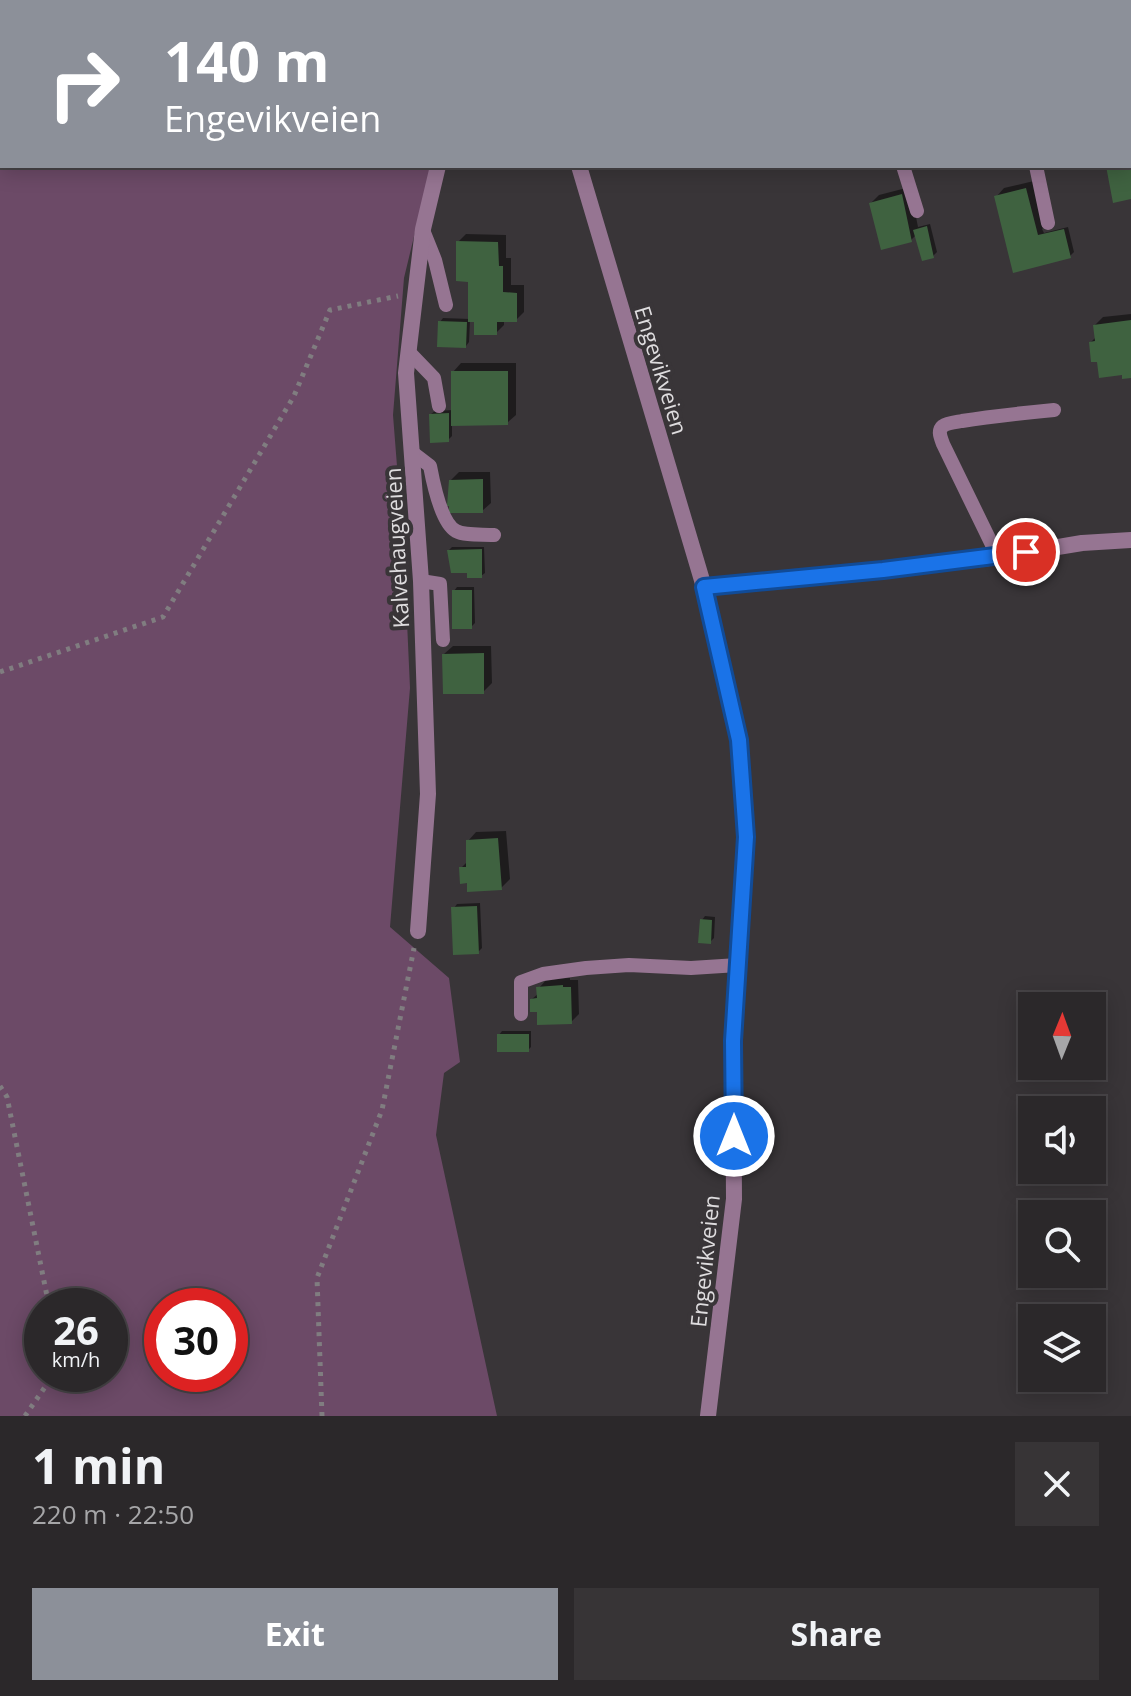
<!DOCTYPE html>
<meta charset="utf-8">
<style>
:root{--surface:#2b282a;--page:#373436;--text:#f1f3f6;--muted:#a6a6a8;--line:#474447;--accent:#8c9099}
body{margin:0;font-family:"Open Sans",sans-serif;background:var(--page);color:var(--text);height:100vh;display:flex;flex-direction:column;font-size:30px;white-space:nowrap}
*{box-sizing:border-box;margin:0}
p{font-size:26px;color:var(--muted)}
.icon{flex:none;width:44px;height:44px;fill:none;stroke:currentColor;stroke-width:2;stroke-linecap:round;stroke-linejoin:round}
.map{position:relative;height:1416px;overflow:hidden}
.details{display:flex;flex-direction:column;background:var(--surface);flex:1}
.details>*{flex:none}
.banner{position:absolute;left:0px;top:0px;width:1132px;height:168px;box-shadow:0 4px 20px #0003,0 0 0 2px var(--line);background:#8c9099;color:#fff;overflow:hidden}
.needle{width:52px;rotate:1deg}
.fabs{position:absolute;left:1018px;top:992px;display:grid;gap:16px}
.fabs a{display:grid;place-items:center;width:88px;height:88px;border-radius:0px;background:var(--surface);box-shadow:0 4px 20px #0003,0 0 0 2px var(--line);font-size:40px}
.speed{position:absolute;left:24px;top:1288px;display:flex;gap:16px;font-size:40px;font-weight:700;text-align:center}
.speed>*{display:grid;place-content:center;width:104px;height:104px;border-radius:50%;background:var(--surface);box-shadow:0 4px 20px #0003,0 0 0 2px var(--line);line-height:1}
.speed small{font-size:20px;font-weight:400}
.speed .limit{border:12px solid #d22;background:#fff;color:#111}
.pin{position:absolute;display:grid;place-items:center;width:68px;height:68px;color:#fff;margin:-34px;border:4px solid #fff;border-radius:50%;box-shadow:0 2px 8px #0007}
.me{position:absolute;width:88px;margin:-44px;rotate:0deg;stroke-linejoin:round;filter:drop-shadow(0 0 6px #0008)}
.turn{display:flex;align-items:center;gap:28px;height:168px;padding:0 32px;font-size:36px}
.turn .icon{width:104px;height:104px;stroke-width:2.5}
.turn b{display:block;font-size:56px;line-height:68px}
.round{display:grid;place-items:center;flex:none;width:84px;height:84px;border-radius:0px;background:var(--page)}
.headline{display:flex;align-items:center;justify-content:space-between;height:136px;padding:0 32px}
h1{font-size:48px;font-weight:700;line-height:60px}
.primary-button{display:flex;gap:16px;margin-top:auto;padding:16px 32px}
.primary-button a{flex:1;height:92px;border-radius:0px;background:var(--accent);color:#fff;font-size:32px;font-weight:700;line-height:92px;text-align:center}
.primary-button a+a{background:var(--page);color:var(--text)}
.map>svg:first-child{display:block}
.green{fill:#6c4a67;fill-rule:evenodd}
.shadow{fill:#0007}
.building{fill:#3f6240}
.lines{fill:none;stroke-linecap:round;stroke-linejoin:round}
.path{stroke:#807d80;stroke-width:5;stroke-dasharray:4 6;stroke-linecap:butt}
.lane{stroke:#967592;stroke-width:14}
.street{stroke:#967592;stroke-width:16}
.route-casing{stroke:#114b97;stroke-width:20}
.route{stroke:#1a73e8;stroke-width:14}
.labels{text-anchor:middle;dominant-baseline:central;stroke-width:8;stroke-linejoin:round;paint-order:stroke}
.street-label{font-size:22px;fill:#dedcde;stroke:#393538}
</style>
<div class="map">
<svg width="1131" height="1416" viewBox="0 0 1131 1416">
<rect width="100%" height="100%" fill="#393538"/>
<!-- green -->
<path class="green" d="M0,1L2,3V166H431L404,278L393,415L404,555L410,688L390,927L449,978L460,1062L444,1073L436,1135L497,1416H0ZM42,1306H110V1374H42ZM162,1306H230V1374H162Z"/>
<!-- shadow -->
<path class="shadow" d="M69,0H149L148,2H69Z
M615,0H654V2H615Z
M1034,181L1046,225L1042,229L1044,233L1068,227L1074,252L1070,256L1014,270L996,197L1004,188Z
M910,187L918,227L930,224L937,252L933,256L917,234L911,240L871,203L879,195Z
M466,234L506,235V258H511V285H524V312L516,320H504V325L496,333L476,320H470L469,342L466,346L440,322L443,318L470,319V281L458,242Z
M1131,314V376L1099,360L1091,342L1096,337L1095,325L1103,317Z
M461,363H516V415L507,423L452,424V436L448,440L431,414L435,411L453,410V372Z
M459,472H490L491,503L482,511L451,480Z
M452,547H484L485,573L481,576L469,571L449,550Z
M457,587H474L475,623L471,627L454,591Z
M453,646H491L492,683L483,692L444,654Z
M506,831L510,879L501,888L469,881L461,868L468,861V841L476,832Z
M480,903L482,948L478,952L454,908L457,904Z
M705,916L715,917L714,938L710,942L702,920Z
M570,978V980H578L579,1014L571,1022L532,999L539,993V988L547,979Z
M502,1031H531V1047L528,1050L499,1035Z"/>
<!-- building -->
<path class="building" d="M1106,166H1131V199L1113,203Z
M1026,188L1038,235L1064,229L1071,258L1013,273L994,196Z
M902,194L912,242L881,250L869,203Z
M927,226L934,258L922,261L913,230Z
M456,241L498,242L499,266H503V292L517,293V322H497V335H474V322H468V282L456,281Z
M1131,320V378L1122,379V375L1099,378L1097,362H1091L1089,342L1095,341L1093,325Z
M438,321L467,322L466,348L437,347Z
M451,371H508V425L451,426Z
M449,413V442L430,443L429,414Z
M483,479V513H449V506H447L449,480Z
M482,549V578H467V573H451L447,550Z
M452,590H472V629H452Z
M484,653V694H443L442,654Z
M498,838L502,890L467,892V883L460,884L459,867H466V840Z
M477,906L479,954L453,955L451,907Z
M700,919L712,920L711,944L698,943Z
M563,985V987H571L572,1024L537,1025V1012H530V999L537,998L536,987Z
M497,1034H529V1052H497Z"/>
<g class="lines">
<!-- path -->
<path class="path" d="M0,672L163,617L294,396L330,310L398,296
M0,1086L7,1097L49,1306
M25,1416L54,1374
M322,1416L317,1278L382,1110L414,948"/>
<!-- lane -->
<path class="lane" d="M206,0L208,2
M666,0L668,2
M903,166L917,211
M1036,166L1048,223
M423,230L435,260L446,305
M408,351L434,378L439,406
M413,453L430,466C433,482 441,523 456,531C465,536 483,534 494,535
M998,557L943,444C941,438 937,431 943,426C947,423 957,422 962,421C992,416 1023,413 1054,410
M421,581L440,584L443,640
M521,1014V982L543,974L586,968L629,965L691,968L738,965"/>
<!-- street -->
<path class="street" d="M54,0L55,2
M572,2V0
M1130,139H1131
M579,166L704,587L739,740L746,837L733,1041L734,1199L708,1416
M704,587L883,570L998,557L1082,543L1131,540
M418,931L428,794L421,581L406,373L423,229L438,166"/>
</g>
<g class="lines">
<!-- route casing -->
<g class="route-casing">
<path id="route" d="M734,1136L733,1041L746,837L739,740L704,587L883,570L1026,552"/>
</g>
<!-- route -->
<use href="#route" class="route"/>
</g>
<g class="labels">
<!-- street labels -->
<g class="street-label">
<text transform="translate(662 370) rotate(73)">Engevikveien</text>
<text transform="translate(396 548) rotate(-93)">Kalvehaugveien</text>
<text transform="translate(704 1261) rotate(-84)">Engevikveien</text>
</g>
</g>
</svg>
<div class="fabs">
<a><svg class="needle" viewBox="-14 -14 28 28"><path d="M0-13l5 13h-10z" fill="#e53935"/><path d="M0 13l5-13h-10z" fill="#a6a6a8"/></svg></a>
<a><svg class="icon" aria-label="sound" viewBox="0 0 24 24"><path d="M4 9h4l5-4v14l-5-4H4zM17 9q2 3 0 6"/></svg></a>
<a><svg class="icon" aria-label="search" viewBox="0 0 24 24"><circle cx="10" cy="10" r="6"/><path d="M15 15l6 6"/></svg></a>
<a><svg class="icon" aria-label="layers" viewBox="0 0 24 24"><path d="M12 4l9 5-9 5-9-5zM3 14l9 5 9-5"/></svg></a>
</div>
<div class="speed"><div>26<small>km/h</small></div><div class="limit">30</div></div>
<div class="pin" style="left:1026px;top:552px;background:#d93025"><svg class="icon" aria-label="arrive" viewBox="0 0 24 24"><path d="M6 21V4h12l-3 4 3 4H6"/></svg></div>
<svg class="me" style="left:734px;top:1136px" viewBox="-20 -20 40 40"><circle r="17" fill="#1a73e8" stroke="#fff" stroke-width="3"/><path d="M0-11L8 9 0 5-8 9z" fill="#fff"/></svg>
<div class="banner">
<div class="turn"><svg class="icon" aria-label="right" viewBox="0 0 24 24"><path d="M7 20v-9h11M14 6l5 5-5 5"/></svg><div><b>140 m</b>Engevikveien</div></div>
</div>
</div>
<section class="details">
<div class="headline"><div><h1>1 min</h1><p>220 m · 22:50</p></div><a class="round"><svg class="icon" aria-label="close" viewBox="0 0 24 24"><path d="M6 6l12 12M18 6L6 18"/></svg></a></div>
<div class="primary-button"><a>Exit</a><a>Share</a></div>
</section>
